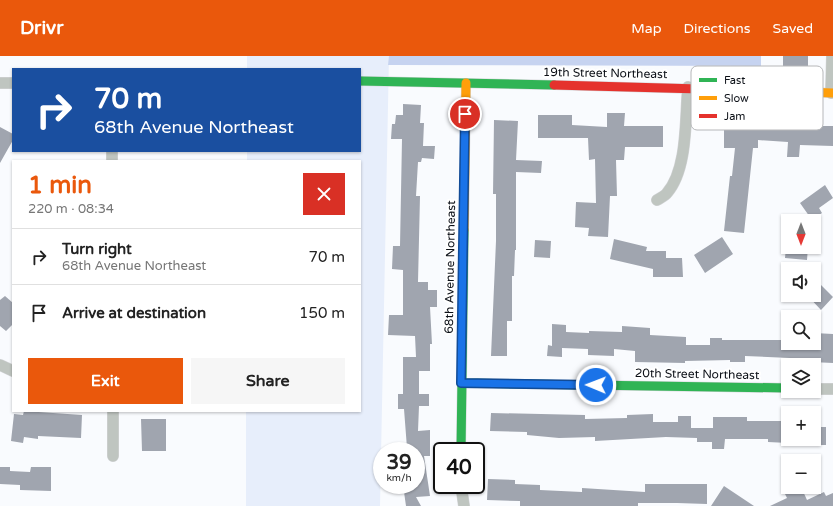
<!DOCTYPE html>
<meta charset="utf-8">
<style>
:root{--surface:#fff;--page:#f6f6f6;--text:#222;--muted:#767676;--line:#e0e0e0;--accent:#ea580c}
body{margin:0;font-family:"Varela Round",sans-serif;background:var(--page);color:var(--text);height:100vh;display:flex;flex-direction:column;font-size:15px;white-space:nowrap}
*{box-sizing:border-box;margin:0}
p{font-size:13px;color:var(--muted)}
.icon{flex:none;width:22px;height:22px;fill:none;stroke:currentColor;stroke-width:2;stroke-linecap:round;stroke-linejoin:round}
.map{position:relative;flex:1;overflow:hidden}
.drawer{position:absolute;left:12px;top:104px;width:349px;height:252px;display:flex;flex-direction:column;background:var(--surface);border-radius:0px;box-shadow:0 1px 3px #0004}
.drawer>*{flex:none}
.banner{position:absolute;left:12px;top:12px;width:349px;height:84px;border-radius:0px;box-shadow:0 1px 3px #0004;background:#1a4fa0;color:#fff;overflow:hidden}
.needle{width:26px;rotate:180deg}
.controls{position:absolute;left:781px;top:158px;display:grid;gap:8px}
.controls a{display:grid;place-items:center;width:40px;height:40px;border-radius:0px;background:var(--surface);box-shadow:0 1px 3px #0004;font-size:20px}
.speed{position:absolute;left:373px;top:386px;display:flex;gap:8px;font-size:20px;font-weight:700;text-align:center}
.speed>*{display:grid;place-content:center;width:52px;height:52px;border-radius:50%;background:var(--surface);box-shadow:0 1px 3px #0004;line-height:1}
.speed small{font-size:10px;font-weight:400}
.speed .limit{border:2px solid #111;border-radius:6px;background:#fff;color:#111}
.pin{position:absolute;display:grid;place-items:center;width:34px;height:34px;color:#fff;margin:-17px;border:2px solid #fff;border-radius:50%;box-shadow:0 1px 4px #0007}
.me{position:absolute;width:44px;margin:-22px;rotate:271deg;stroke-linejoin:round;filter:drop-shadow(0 0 3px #0008)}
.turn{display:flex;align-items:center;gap:14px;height:84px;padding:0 16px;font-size:18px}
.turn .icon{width:52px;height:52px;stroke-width:2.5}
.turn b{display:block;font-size:28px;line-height:34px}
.round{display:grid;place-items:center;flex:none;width:42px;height:42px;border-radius:0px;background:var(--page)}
.summary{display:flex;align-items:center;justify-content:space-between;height:68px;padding:0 16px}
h1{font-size:24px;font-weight:700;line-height:30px;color:var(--accent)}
.primary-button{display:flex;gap:8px;margin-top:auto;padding:8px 16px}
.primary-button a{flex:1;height:46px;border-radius:0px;background:var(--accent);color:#fff;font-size:16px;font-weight:700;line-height:46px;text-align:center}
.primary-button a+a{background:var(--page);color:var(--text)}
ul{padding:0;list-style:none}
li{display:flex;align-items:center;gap:12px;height:56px;padding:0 16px;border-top:1px solid var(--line)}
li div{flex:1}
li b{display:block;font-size:15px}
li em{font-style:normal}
header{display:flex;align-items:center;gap:24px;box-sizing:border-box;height:56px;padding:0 20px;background:var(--accent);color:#fff}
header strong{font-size:19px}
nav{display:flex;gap:22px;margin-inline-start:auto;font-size:14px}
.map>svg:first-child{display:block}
.green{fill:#e7eefb}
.forest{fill:#c6d3f0}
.building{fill:#a0a5af}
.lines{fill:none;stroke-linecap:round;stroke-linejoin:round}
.street-casing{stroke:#d4d5d8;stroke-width:12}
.fast-casing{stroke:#d4d5d8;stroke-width:10}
.slow-casing{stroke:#d4d5d8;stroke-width:10}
.jam-casing{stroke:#d4d5d8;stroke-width:10}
.street{stroke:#bfc5c0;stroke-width:11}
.fast{stroke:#30b455;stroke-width:9}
.slow{stroke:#ff9f0a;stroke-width:9}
.jam{stroke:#e5322d;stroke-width:9}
.route-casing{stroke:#114b97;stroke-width:10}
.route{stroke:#1a73e8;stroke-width:7}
.labels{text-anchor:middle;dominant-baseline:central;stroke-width:4;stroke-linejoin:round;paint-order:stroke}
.street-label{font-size:12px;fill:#0b0f16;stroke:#fff}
.key{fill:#fff;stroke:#b6b7b9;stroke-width:1}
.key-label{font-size:11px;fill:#0b0f16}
</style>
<header>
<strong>Drivr</strong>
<nav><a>Map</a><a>Directions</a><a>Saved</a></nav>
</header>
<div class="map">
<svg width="833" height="450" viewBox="0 0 833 450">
<rect width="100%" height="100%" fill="#f9fbfe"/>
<!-- green -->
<path class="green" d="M247,0H389L380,450H246V355H360V105H247V95H360V13H247Z"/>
<!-- forest -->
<path class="forest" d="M389,0H761V10L388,9Z"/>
<!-- building -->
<path class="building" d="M783,0H808V14H783Z
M403,48L421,49L420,67H424L423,90H435L434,103L422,102L421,106H418L416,140H420L418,226H428V234H437V251H430L432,288H430V315H419V338H429V350H419L418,375L430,374V400H424L430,440L416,441L421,450H406L403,429H416V395L414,392H407L404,353H398V338H403V301H416L415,280L388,279L389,259H403V214L392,213L393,190H400L402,83H391L392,68H395L396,59H403Z
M607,57H625L624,70H663V91H625L624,104H616L617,140H610L608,181L588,180L589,172L575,171L576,146L596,147L595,103L589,104L588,82H538V59H572V69L607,71Z
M494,64L518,65L516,104L542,105L541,117L516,116V194H515L514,220H512V265H507V300H491L496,185V138H493Z
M773,69L807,72V70H833V90L800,89L799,101H787L788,86L758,84V92H753L744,177L724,175L730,120H732L735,92H724V72L773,73Z
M0,71L13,78V84L0,107Z
M825,129L833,142L819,152L822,157L812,164L800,147Z
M722,181L733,198L705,217L694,199Z
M614,183L647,191L646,195H666V202H682L683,221H653V213L610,203Z
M535,184L551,185L550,202L534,201Z
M786,191H808L807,204L785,202Z
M814,222L833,241L821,254L807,239H814Z
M5,240L13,247V268L6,275L0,270V244Z
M552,268L566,269V276L589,277V275L622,276V270L650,272V279L686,281V289H710V282H722V284H788V287H814V277L833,278V307L812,306V303L745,300V306H730V304L685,305V307L635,306V295L614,293V300L588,299V293L562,292V301L547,300L548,289L552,290Z
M24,355L82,359L81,382L38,380V383L24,381L23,387L11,385L14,358L23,359Z
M491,357L585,359V363L627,362V359L653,358V366H678V360H691V372H713V361H747V365H781V370H788V387L768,386V383H725L724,393H712V386H697V382L666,381L595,385V381L559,382L527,379V376L490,375Z
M141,363H166V395H142Z
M814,371H826V389H814Z
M0,411H10V415L30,416L31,411H51V435L20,434V429L0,428Z
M488,423L515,424V428L540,429V434L582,436V432L645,436V428H707V448L677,447H638V450H520V445L487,444Z
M724,430L754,450H711Z
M789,431H801L807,444L824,436L826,440L833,437V450H770L787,442L783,434Z"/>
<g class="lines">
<!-- street casing -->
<g class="street-casing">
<path id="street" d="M0,27H13
M831,37L832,0
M112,95V105
M657,144C660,142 665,140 667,137C688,113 685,62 688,31
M0,309L13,315
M814,333H833
M113,355V400
M461,429L464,450"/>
</g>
<!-- fast casing -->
<g class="fast-casing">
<path id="fast" d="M360,25L554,29
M461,327L788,332
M461,395L464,174"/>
</g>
<!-- slow casing -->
<g class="slow-casing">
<path id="slow" d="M777,35L833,37
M464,174L466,27"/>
</g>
<!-- jam casing -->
<g class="jam-casing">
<path id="jam" d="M554,29L777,35"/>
</g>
<!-- street -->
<use href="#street" class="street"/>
<!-- fast -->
<use href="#fast" class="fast"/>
<!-- slow -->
<use href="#slow" class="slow"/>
<!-- jam -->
<use href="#jam" class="jam"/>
</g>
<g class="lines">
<!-- route casing -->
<g class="route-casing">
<path id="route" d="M465,58L461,327L596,329"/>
</g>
<!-- route -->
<use href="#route" class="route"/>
</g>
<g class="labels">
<!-- street labels -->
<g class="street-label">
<text transform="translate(605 17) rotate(1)">19th Street Northeast</text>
<text transform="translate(450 211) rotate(-89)">68th Avenue Northeast</text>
<text transform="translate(697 318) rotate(1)">20th Street Northeast</text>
</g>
</g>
<!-- legend -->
<rect x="691" y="10" width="132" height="64" rx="6" class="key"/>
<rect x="699" y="22" width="18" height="4" fill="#30b455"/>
<rect x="699" y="40" width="18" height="4" fill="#ff9f0a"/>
<rect x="699" y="58" width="18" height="4" fill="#e5322d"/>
<g class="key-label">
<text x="724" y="28">Fast</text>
<text x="724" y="46">Slow</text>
<text x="724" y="64">Jam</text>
</g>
</svg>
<div class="controls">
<a><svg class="needle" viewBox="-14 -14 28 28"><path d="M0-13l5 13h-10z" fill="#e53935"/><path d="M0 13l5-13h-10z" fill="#767676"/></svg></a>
<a><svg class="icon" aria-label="sound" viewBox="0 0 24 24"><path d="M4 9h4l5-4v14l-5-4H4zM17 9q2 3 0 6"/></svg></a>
<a><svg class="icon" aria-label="search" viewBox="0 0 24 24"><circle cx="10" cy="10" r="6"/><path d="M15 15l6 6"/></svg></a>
<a><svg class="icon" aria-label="layers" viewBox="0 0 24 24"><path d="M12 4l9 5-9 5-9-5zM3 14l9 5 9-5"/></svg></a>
<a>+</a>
<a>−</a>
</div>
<div class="speed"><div>39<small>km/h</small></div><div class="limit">40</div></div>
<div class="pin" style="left:465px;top:58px;background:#d93025"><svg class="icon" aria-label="arrive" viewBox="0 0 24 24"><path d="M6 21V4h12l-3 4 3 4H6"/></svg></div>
<svg class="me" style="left:596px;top:329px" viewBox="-20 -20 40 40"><circle r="17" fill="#1a73e8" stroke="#fff" stroke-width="3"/><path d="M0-11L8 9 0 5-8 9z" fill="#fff"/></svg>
<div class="banner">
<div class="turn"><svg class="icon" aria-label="right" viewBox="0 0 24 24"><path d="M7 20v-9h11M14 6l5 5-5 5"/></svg><div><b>70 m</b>68th Avenue Northeast</div></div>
</div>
<section class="drawer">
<div class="summary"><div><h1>1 min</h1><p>220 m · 08:34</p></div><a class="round" style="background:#d93025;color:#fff"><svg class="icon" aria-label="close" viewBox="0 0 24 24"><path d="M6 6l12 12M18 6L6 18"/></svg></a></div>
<ul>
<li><svg class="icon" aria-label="right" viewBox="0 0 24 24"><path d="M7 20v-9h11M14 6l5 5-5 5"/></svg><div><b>Turn right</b><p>68th Avenue Northeast</p></div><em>70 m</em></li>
<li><svg class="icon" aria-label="arrive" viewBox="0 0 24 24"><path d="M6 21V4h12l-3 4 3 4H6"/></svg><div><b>Arrive at destination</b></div><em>150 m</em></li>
</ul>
<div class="primary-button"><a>Exit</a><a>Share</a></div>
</section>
</div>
